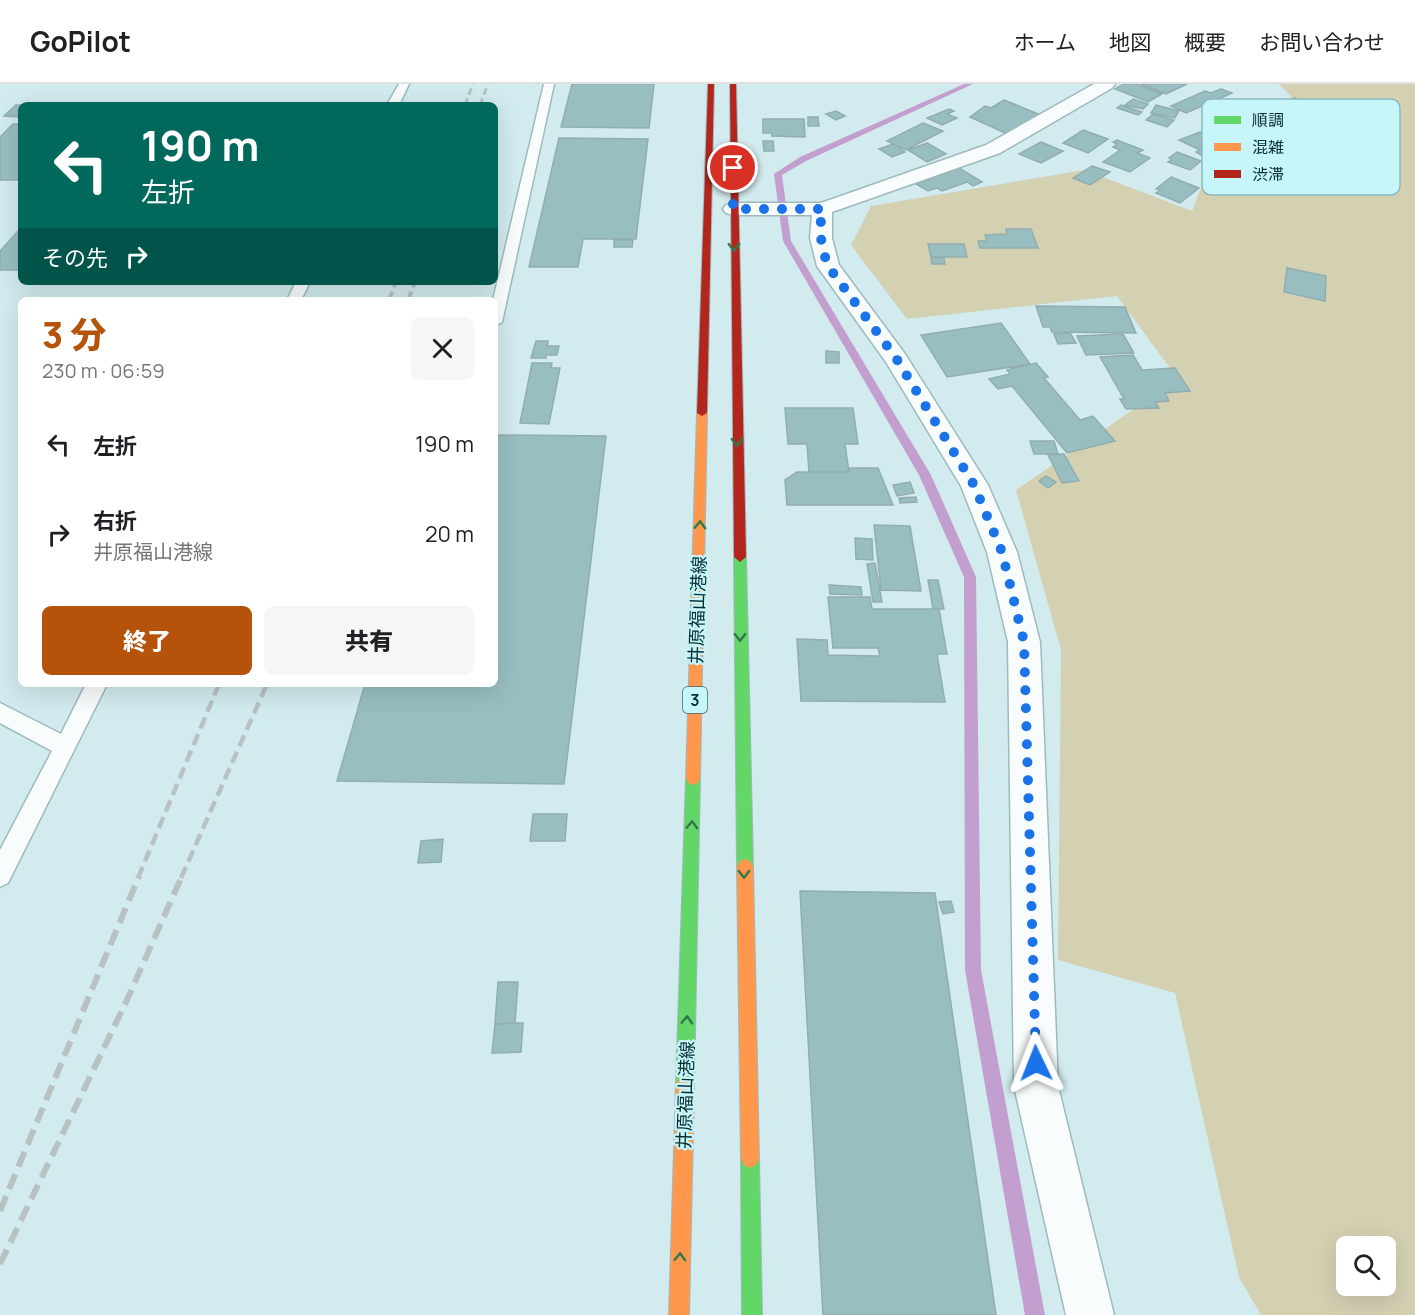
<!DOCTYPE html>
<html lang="ja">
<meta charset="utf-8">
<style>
:root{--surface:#fff;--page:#f6f6f6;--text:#202124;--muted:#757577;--line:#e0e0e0;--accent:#b45309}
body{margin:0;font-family:Manrope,"Noto Sans JP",sans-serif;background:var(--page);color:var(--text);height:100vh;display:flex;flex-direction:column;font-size:22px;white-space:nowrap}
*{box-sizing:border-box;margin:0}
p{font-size:20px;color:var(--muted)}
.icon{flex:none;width:33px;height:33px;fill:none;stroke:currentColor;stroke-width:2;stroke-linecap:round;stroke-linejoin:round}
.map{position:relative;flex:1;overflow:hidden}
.drawer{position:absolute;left:18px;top:213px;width:480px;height:390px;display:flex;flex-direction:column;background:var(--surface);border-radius:9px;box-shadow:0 6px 24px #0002}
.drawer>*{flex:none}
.top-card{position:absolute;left:18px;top:18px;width:480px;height:183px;border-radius:9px;box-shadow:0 6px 24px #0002;background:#00695c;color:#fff;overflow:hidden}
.fabs{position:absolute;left:1336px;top:1152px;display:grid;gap:12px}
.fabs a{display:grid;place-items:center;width:60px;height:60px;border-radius:9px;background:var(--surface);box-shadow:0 6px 24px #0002;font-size:30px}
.pin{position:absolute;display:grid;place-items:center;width:51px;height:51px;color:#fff;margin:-26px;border:3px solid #fff;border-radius:50%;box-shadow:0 2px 6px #0007}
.me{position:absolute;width:66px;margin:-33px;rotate:358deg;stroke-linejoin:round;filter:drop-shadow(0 0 4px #0008)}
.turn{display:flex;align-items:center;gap:21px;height:126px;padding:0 24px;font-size:27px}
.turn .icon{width:78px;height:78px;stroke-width:2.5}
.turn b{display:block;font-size:42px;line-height:51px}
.then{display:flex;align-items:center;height:57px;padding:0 24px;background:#0003;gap:12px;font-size:22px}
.round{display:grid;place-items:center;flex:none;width:63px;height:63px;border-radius:9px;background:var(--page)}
.headline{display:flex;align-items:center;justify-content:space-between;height:102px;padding:0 24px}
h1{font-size:36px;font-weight:800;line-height:45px;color:var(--accent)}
.cta{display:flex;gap:12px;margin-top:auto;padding:12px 24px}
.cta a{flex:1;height:69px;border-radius:9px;background:var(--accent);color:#fff;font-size:24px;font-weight:800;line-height:69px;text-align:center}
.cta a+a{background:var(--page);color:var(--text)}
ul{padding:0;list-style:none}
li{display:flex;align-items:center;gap:18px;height:90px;padding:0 24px}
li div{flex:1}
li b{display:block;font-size:22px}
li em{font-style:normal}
header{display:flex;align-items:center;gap:36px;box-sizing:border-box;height:84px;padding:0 30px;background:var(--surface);border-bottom:2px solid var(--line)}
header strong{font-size:28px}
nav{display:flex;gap:33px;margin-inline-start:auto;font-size:21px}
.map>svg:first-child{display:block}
.green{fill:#d4d0b2;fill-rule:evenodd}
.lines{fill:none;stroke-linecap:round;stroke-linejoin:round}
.stream{fill:#c29fce;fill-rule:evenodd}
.building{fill:#98bec1;stroke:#92adb0;stroke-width:1.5}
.lane-casing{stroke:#9fbabc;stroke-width:3}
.street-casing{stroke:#9fbabc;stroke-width:3}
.fast-casing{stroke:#9fbabc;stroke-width:2}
.slow-casing{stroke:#9fbabc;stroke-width:2}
.jam-casing{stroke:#9fbabc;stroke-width:2}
.lane{fill:#f8fcfc;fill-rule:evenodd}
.street{fill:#f8fcfc;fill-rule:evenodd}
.fast{fill:#63d668;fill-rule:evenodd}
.slow{fill:#ff974d;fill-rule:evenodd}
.jam{fill:#b3261e;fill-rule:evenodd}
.rail-far3{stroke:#b9c1c3;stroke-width:3;stroke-dasharray:7 4;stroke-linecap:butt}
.rail-far2{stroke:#b9c1c3;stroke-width:4;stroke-dasharray:9 4.5;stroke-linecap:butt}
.rail-far1{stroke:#b9c1c3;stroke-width:4.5;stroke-dasharray:12 6;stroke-linecap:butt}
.rail{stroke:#b9c1c3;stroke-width:6;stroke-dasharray:16 8;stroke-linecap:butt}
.oneway{stroke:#317949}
.route{stroke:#1a73e8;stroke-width:10;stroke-dasharray:0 18}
.labels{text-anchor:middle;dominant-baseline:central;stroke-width:4.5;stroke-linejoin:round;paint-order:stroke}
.shield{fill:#c6f5fa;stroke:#41696d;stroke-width:1.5}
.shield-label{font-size:16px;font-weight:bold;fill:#082d30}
.street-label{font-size:18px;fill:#082d30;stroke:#c6f5fa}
.key{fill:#c6f5fa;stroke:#8db9bd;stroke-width:1.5}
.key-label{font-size:16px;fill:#082d30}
</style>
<header>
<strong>GoPilot</strong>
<nav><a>ホーム</a><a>地図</a><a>概要</a><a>お問い合わせ</a></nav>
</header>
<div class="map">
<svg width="1415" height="1231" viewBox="0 0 1415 1231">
<rect width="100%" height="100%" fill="#d2ebee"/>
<!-- green -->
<path class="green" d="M1279,0H1415V1231H1261L1239,1193L1175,909L1058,876L1061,566L1016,406L1178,295L1117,212L907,235L851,161L871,122L1084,86L1192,127L1219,58L1298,20ZM1347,1162H1386V1202H1347Z"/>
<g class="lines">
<!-- stream -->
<path class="stream" d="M964,0H973L806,77L782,91L791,157L931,391L976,493L981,886L1045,1231H1025L965,886L964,493L919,391L783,157L774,90L800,73Z"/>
</g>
<!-- building -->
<path class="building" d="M572,0H654L649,44L561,43Z
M1124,0H1136L1162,10L1148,18L1115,5Z
M1141,0H1187L1166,10Z
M1221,5L1232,9L1186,29L1171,22L1205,7L1211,9Z
M1295,14L1320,25L1285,38L1262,27Z
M1133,15L1148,20L1143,25L1125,21Z
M1004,16L1041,31L1007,50L970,33L985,22L991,24Z
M16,21H21V33L4,32Z
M1121,21L1142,28L1138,31L1117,24Z
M1156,21L1179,27L1175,34L1151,29Z
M949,25L954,27L947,30L957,34L942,41L927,34Z
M836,27L845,32L836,36L826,30Z
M1153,30L1174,36L1167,43L1146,36Z
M808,33H818L819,42H808Z
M763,35H804L805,53L772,52V49H763Z
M923,39L943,47L906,66L887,57Z
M13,40H21V96H0V53Z
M1083,46L1108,55L1088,69L1063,59Z
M1200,48L1251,73L1224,84L1196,68L1200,66L1179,56Z
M559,54L648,55L636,155H583L578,183H529Z
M1117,56L1143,66L1137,69L1150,74L1130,88L1103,78L1120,66L1113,63L1117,60L1113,58Z
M763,57H773L774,67H764Z
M1041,58L1063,67L1041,79L1019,70Z
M927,59L946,70L927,78L908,66Z
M893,60L905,68L892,73L879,65Z
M1177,68L1201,77L1190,86L1168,78L1172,76L1169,74Z
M1092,82L1110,88L1090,101L1073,94Z
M959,84L982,98L973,102L967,98L942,107L937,104L928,107L916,100Z
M1171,93L1199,104L1180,119L1156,109L1160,106L1156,105Z
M1006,145H1031L1038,164H980L978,157H987L985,151L1007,150Z
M19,146H21V186H0V167Z
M614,156H633L632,163H614Z
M928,160H964L967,173H931Z
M931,173L944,174L945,180H932Z
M1287,184L1326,192L1325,217L1284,208Z
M1036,222L1125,223L1136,249L1052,248L1050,243H1043Z
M1001,239L1030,280L947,293L921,251Z
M1070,249L1076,259L1058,260L1054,250Z
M1123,250L1134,269L1086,271L1077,252Z
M536,257H548L547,262H559L557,271H546V274H531Z
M826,267L839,268V279H826Z
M1133,271L1142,286L1175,284L1190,307L1165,309L1169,317L1155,318L1159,324L1126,325L1120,315H1124L1100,273Z
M532,279H552L551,284H560L549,340L520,339Z
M1036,279L1048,293L1044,294L1080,336L1093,332L1115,357L1067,369L1012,302L998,305L989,295L1010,290L1007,286Z
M785,324H853L858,360H845L849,388H809L807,360H788Z
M495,351L606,352L564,700L337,697L365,600H495Z
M1030,357H1054L1058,370H1034Z
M1064,370L1079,397L1062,399L1048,371Z
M849,384H878L893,421H787L785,396L797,388H849Z
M1046,392L1056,398L1048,404L1039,397Z
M910,398L914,409L897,412L893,401Z
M916,413L917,418L900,419L899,414Z
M874,441L910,442L921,507L881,506Z
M855,454L872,455L873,476L856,475Z
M875,479L882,518H873L867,480Z
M928,496H938L944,525H933Z
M829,501L861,503L862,511L830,510Z
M828,513H870L872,525H939L947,570H937L945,618L801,617L797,555L827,556L828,571L880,572L878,564H833Z
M533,730H567L565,757H530Z
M443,755L441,778L418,779L421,757Z
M800,807L935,809L996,1231H823Z
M951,817L954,828L943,830L939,818Z
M498,898H518L515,939L495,940Z
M515,939H523L521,968L492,969L495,940Z"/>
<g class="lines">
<!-- lane casing -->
<g class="lane-casing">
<path id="lane" d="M399,0H409L399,21H387Z
M544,0H554L502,238L495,242V216H493Z
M296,198H310L301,216H287Z
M86,600H107L8,799L0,803V766L52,667L0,639V619L61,650Z"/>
</g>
<!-- street casing -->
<g class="street-casing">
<path id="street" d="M1094,0H1115L1112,4L1000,69L832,128V154L839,181L905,270L988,401L1017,468L1040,558L1058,1002L1114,1231H1066L1014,1002L1008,558L987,468L961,402L886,278L817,182L810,154L812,131H733L726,129L723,125L726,121L733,119H821L986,61Z"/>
</g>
<!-- fast casing -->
<g class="fast-casing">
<path id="fast" d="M740,468L746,473L753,782L750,787L745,789L740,787L737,782L734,473Z
M693,687L698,689L700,694L694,1001L691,1007L685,1010L679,1007L676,1001L686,694L688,689Z
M750,1066L756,1069L759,1075L762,1231H742L741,1075L744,1069Z"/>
</g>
<!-- slow casing -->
<g class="slow-casing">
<path id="slow" d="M702,326L707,329L700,694L698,699L693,701L688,699L686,694L697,329Z
M745,775L750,777L753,782L759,1075L756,1081L750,1084L744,1081L741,1075L737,782L740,777Z
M685,992L691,995L694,1001L689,1231H669L676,1001L679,995Z"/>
</g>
<!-- jam casing -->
<g class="jam-casing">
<path id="jam" d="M708,0H714L707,329L702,332L697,329Z
M730,0H736L746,473L740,478L734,473Z"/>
</g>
<!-- lane -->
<use href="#lane" class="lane"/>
<!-- street -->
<use href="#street" class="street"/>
<!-- fast -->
<use href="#fast" class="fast"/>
<!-- slow -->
<use href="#slow" class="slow"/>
<!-- jam -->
<use href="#jam" class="jam"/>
<!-- rail-far3 -->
<path class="rail-far3" d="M465,21L473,0
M480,21L488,0"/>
<!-- rail-far2 -->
<path class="rail-far2" d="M389,216L396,198
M408,216L415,198"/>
<!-- rail-far1 -->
<path class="rail-far1" d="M138,794L219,600
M181,794L267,600"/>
<!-- rail -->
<path class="rail" d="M0,1127L139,792
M0,1180L126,918L182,792"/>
</g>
<!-- one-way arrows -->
<defs><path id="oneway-chevron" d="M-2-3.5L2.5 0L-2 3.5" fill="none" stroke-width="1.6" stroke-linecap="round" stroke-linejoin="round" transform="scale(1.5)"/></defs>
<g class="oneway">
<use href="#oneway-chevron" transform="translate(734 163) rotate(89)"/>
<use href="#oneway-chevron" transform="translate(737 358) rotate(89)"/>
<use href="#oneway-chevron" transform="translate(700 441) rotate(-88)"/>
<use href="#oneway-chevron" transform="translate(740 553) rotate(89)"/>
<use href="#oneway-chevron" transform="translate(692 741) rotate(-88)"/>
<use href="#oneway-chevron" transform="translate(744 790) rotate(89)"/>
<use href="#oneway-chevron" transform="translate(687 936) rotate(-88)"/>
<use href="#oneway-chevron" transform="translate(680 1173) rotate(-88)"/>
</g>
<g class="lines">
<!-- route -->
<path class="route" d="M733,84V125H823C818,145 821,162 828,182L896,274L974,401L1002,468L1024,558L1036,979"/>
</g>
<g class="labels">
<!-- shield labels -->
<rect class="shield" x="683" y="603" width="24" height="26" rx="4.5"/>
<g class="shield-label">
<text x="695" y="616">3</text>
</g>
<!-- street labels -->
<g class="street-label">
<text transform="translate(697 526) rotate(-88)">井原福山港線</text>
<text transform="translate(685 1011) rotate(-88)">井原福山港線</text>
</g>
</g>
<!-- legend -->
<rect x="1202" y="15" width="198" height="96" rx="9" class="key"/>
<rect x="1214" y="32" width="27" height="8" fill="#63d668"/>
<rect x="1214" y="59" width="27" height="8" fill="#ff974d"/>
<rect x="1214" y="86" width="27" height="8" fill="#b3261e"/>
<g class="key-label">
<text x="1252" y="42">順調</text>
<text x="1252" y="69">混雑</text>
<text x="1252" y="96">渋滞</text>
</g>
</svg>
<div class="fabs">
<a><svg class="icon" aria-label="search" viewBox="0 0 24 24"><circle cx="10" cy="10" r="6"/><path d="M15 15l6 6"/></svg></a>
</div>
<div class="pin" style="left:733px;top:84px;background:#d93025"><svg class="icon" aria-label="arrive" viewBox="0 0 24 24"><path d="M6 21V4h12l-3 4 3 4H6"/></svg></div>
<svg class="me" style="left:1036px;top:979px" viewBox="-20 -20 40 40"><path d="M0-17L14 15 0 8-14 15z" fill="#1a73e8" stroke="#fff" stroke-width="4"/></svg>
<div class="top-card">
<div class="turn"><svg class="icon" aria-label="left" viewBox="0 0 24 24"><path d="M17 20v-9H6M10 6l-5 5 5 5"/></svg><div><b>190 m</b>左折</div></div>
<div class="then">その先<svg class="icon" aria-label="right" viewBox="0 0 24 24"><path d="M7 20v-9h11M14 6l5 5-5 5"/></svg></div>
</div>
<section class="drawer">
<div class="headline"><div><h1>3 分</h1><p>230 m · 06:59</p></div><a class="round"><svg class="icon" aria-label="close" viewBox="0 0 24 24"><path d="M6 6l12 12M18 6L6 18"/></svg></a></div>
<ul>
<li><svg class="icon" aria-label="left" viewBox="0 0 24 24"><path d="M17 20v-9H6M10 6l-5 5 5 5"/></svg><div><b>左折</b></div><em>190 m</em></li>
<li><svg class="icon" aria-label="right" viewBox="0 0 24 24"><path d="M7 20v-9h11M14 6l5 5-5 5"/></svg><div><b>右折</b><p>井原福山港線</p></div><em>20 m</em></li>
</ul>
<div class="cta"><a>終了</a><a>共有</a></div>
</section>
</div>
